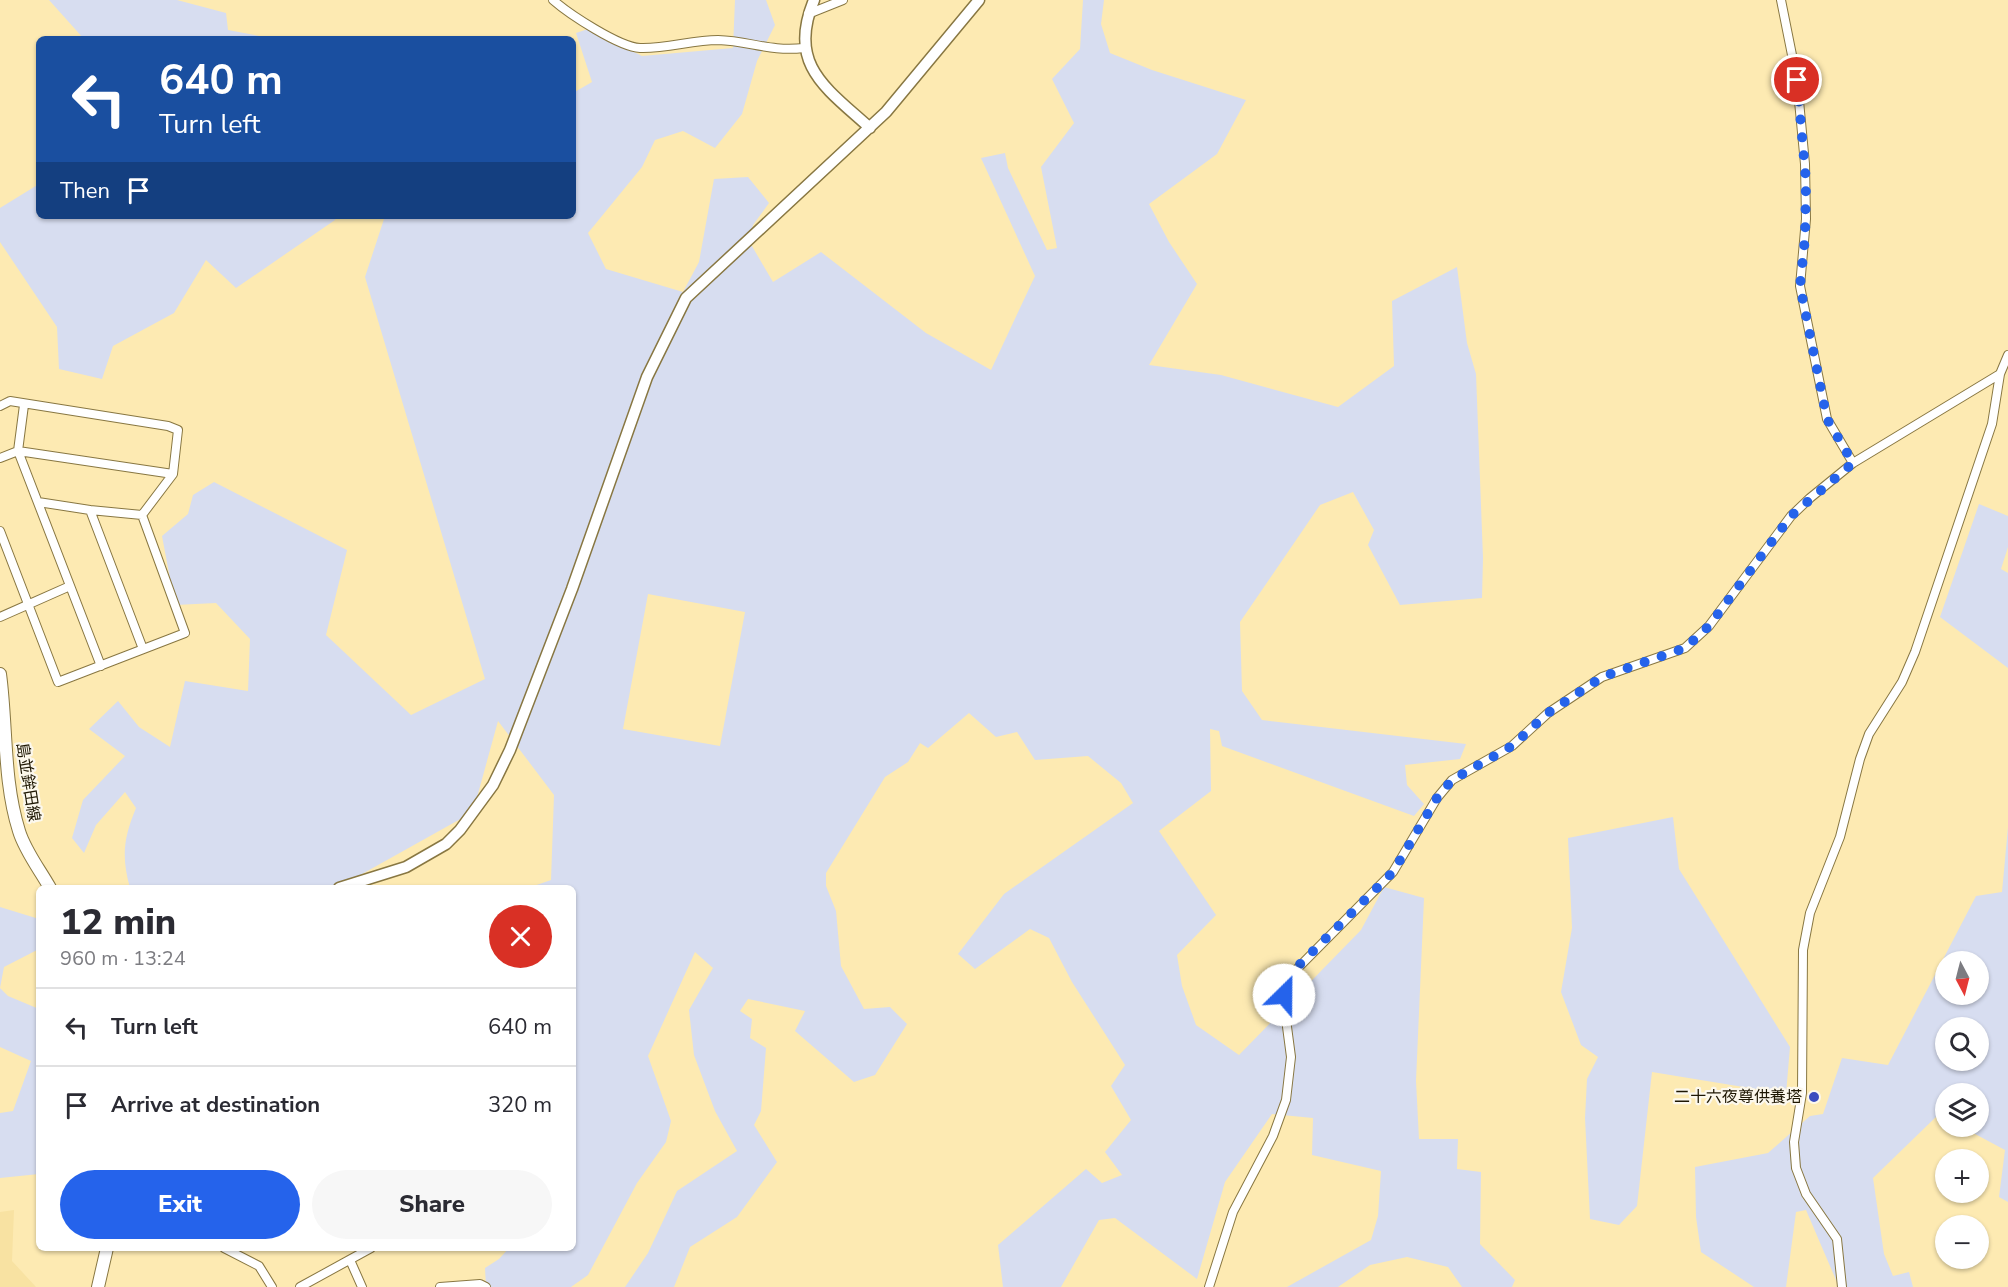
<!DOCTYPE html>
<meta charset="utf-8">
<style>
:root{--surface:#fff;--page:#f7f7f7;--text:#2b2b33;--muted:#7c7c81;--line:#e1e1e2;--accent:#2563eb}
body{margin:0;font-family:"Nunito Sans","Noto Sans JP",sans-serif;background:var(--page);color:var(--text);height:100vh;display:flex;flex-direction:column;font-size:22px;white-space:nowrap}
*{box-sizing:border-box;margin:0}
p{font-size:20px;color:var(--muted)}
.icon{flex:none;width:33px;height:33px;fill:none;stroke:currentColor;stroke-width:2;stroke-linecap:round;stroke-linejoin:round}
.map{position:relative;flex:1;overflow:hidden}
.drawer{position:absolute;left:36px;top:885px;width:540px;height:366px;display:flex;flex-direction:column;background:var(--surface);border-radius:9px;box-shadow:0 2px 4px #0004}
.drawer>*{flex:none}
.guide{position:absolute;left:36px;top:36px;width:540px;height:183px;border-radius:9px;box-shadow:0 2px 4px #0004;background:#1a4fa0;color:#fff;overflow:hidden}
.needle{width:39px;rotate:173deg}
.controls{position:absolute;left:1935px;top:951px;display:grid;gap:12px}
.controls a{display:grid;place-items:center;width:54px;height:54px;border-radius:50%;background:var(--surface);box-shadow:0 2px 4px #0004;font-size:30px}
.pin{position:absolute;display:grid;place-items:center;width:51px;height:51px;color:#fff;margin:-26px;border:3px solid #fff;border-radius:50%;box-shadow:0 2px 6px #0007}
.me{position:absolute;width:66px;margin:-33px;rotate:23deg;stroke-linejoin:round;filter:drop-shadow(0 0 4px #0008)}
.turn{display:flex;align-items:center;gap:21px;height:126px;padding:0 24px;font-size:27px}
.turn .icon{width:78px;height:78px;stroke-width:2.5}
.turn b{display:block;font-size:42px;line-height:51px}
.then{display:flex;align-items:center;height:57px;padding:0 24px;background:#0003;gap:12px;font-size:22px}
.round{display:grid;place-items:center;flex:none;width:63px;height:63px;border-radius:32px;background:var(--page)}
.summary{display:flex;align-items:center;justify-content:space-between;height:102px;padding:0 24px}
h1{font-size:36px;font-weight:800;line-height:45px}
.cta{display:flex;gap:12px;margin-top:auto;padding:12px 24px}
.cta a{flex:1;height:69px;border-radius:36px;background:var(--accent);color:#fff;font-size:24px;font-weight:800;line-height:69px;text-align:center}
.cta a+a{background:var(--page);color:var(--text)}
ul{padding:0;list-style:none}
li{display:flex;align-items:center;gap:18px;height:78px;padding:0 24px;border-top:2px solid var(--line)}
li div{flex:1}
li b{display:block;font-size:22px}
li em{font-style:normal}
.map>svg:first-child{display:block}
.built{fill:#f8e2a2}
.green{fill:#d7ddf0;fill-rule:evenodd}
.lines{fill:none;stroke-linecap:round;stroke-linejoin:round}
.minor-casing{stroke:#887742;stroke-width:10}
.tertiary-casing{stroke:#887742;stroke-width:13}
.secondary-casing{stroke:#887742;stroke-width:14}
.minor{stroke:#fff;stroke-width:8}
.tertiary{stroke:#fff;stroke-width:10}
.secondary{stroke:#fff;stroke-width:12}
.route{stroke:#2563eb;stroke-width:10;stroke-dasharray:0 18}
.poi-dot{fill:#3b4cbf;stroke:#fcf8ed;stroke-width:2}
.labels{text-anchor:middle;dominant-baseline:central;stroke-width:4.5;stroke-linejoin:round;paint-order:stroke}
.street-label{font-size:16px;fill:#1e1703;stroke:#fcf8ed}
.poi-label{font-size:16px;fill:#1e1703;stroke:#fcf8ed;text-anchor:end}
</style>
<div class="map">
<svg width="2008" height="1287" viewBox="0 0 2008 1287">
<rect width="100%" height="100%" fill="#fdeab2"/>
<!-- built -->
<path class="built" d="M14,1210L12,1261L36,1287H0V1212Z"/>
<!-- green -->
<path class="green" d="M49,0H177L226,13L228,30L275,39H84Z
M735,0H766L775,25L757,61L742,114L715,148L683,131L655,140L642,167L588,233L606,269L683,292L699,262L714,179L748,177L769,203L753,225L749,241L773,282L821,252L926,333L991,370L1035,276L981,158L1005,153L1008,168L1047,250L1057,248L1041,167L1074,123L1052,79L1080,49L1083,0H1104L1101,24L1110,53L1152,70L1246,100L1217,154L1149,204L1169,242L1197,284L1149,365L1221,375L1338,407L1394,366L1392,301L1457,267L1467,343L1476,374L1483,558L1482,598L1400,605L1368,545L1374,530L1353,492L1320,505L1240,622L1242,691L1262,720L1466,744L1460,759L1405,765L1407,785L1424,804L1414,816L1222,746L1219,731L1210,729L1211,791L1159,831L1216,915L1177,955L1182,986L1196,1025L1239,1055L1361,930L1384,887L1424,898L1416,1081L1419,1139H1458L1457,1169L1481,1172L1480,1244L1515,1280L1512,1287H1462L1448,1267L1407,1257L1370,1265L1338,1287H1287L1371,1240L1378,1216L1381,1171L1312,1155L1313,1118L1272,1114L1225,1182L1197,1279L1115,1218L1099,1220L1061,1287H1003L998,1245L1086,1169L1102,1183L1122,1175L1105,1152L1131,1120L1111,1086L1125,1065L1072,982L1049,938L1030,929L975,969L958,954L1004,894L1133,803L1121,783L1088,756L1035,760L1017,732L996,737L969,713L928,748L920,743L908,762L885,777L826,873V886L836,911L841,966L864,1009L890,1007L907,1024L875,1075L854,1082L795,1031L805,1011L748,999L740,1011L752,1019L750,1038L766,1048L761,1111L754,1125L777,1162L737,1217L690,1247L674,1287H625L648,1253L677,1191L737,1151L715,1111L694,1055L689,1010L713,968L695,952L648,1056L671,1121L666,1142L637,1183L588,1275L571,1287H486L485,1268L499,1259L509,1248H573V888H528L551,880L554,795L498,721L473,812L337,888H130C121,856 124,837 136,808L125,792L96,825L84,853L72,838L83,800L125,756L89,729L118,701L139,727L170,747L185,681L248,691L250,639L216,603L175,605L162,536L188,514L193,495L214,482L347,550L326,635L411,715L485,679L365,277L385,216H573V93L592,82L576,33L588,29L642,56L733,48ZM648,594L745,612L720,746L623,729Z
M39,184V216H336L335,220L236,288L206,260L174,313L113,346L102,379L59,369L57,327L0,242V208Z
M1979,504L2008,516V547L2001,569L2008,573V668L1940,617Z
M1673,817L1679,869L1790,1047L1786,1094L1652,1072L1637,1206L1619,1225L1590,1219L1585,1118L1587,1079L1598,1057L1581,1045L1561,992L1572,928L1568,838Z
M2008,827V1202L1999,1197L2005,1150L1962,1127L1978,1126V1094H1946L1945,1117L1939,1114L1873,1178L1884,1254L1893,1276L1909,1272L1913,1287H1839L1806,1210L1796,1212L1786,1287H1754L1701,1252L1696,1217L1695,1167L1768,1153L1810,1116L1823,1114L1842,1058L1888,1065L1976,896L2002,892ZM1946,962H1978V994H1946ZM1946,1028H1978V1060H1946Z
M0,907L39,919V949L4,967L0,988L8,996L39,1009V1174L0,1178V1113L13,1111L31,1061L0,1047Z"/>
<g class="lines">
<!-- minor casing -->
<g class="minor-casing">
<path id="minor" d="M553,0C569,14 619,47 640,48C666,49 692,40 718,40C750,41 770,52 804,48
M1781,0L1797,80L1805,164L1806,219L1800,286L1827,419L1853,463
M808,14L843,0
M24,405L18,451L101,666
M0,406L10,401L168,426L178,430L173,474L142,515L185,633L58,682L0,531
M0,458L18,451L173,474
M38,502L90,510L143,649
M90,510L142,515
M0,617L70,586
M224,1248L259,1266L272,1287
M350,1260L362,1287
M300,1287L371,1248
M440,1287L480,1284L486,1287
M1209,1287L1233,1212L1273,1136L1286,1100L1291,1057L1284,1004L1288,978L1393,872L1437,798L1452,780L1512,746L1548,713L1602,677L1685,648L1709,626L1791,516L1810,498L1853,463L2000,374
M1842,1287L1837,1239L1806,1194L1796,1168L1794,1142L1802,1093L1803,950L1810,913L1840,837L1860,759L1869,734L1902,682L1915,652L1992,424L2000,374L2008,355"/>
</g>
<!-- tertiary casing -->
<g class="tertiary-casing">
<path id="tertiary" d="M814,0C787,65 826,88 870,128
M339,888L406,867L446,844L460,830L493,785L510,750L572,589L647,377L686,298L886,112L979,0"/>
</g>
<!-- secondary casing -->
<g class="secondary-casing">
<path id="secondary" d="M0,674C7,726 3,780 19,831C25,851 40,870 50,888
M98,1287L107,1248"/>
</g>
<!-- minor -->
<use href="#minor" class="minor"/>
<!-- tertiary -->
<use href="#tertiary" class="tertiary"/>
<!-- secondary -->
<use href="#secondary" class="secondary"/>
</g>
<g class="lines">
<!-- route -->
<path class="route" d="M1284,995L1291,973L1393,872L1437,798L1452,780L1512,746L1548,713L1602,677L1685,648L1709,626L1791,516L1853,463L1827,419L1800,286L1805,238L1806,181L1797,80"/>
</g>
<!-- markers -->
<circle class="poi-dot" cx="1814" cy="1097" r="6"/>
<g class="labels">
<!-- street labels -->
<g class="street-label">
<text transform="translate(28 782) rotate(81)">島並鉾田線</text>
</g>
<!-- poi labels -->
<g class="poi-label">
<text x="1802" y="1097">二十六夜尊供養塔</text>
</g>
</g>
</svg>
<div class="controls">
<a><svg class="needle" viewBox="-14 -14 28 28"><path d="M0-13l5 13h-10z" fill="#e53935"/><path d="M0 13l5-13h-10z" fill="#7c7c81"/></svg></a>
<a><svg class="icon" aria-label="search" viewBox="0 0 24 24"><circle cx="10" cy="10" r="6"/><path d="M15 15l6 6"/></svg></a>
<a><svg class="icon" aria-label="layers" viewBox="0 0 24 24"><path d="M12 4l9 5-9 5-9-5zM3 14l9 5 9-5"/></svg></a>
<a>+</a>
<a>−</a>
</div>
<div class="pin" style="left:1797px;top:80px;background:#d93025"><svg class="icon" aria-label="arrive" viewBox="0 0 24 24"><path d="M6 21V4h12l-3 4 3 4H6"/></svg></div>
<svg class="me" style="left:1284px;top:995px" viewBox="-20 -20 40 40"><circle r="19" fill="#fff"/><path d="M0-13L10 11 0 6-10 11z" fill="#2563eb"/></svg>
<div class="guide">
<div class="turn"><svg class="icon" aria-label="left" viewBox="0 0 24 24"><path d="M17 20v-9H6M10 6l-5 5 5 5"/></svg><div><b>640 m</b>Turn left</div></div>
<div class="then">Then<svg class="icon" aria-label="arrive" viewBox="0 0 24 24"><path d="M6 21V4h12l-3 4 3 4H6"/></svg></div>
</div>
<section class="drawer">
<div class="summary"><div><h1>12 min</h1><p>960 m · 13:24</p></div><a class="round" style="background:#d93025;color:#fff"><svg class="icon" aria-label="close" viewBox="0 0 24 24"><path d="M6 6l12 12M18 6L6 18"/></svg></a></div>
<ul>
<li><svg class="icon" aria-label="left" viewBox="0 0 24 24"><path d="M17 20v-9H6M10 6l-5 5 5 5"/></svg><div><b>Turn left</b></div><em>640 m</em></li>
<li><svg class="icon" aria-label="arrive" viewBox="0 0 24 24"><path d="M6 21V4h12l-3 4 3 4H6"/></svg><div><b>Arrive at destination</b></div><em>320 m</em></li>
</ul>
<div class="cta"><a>Exit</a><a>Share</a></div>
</section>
</div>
